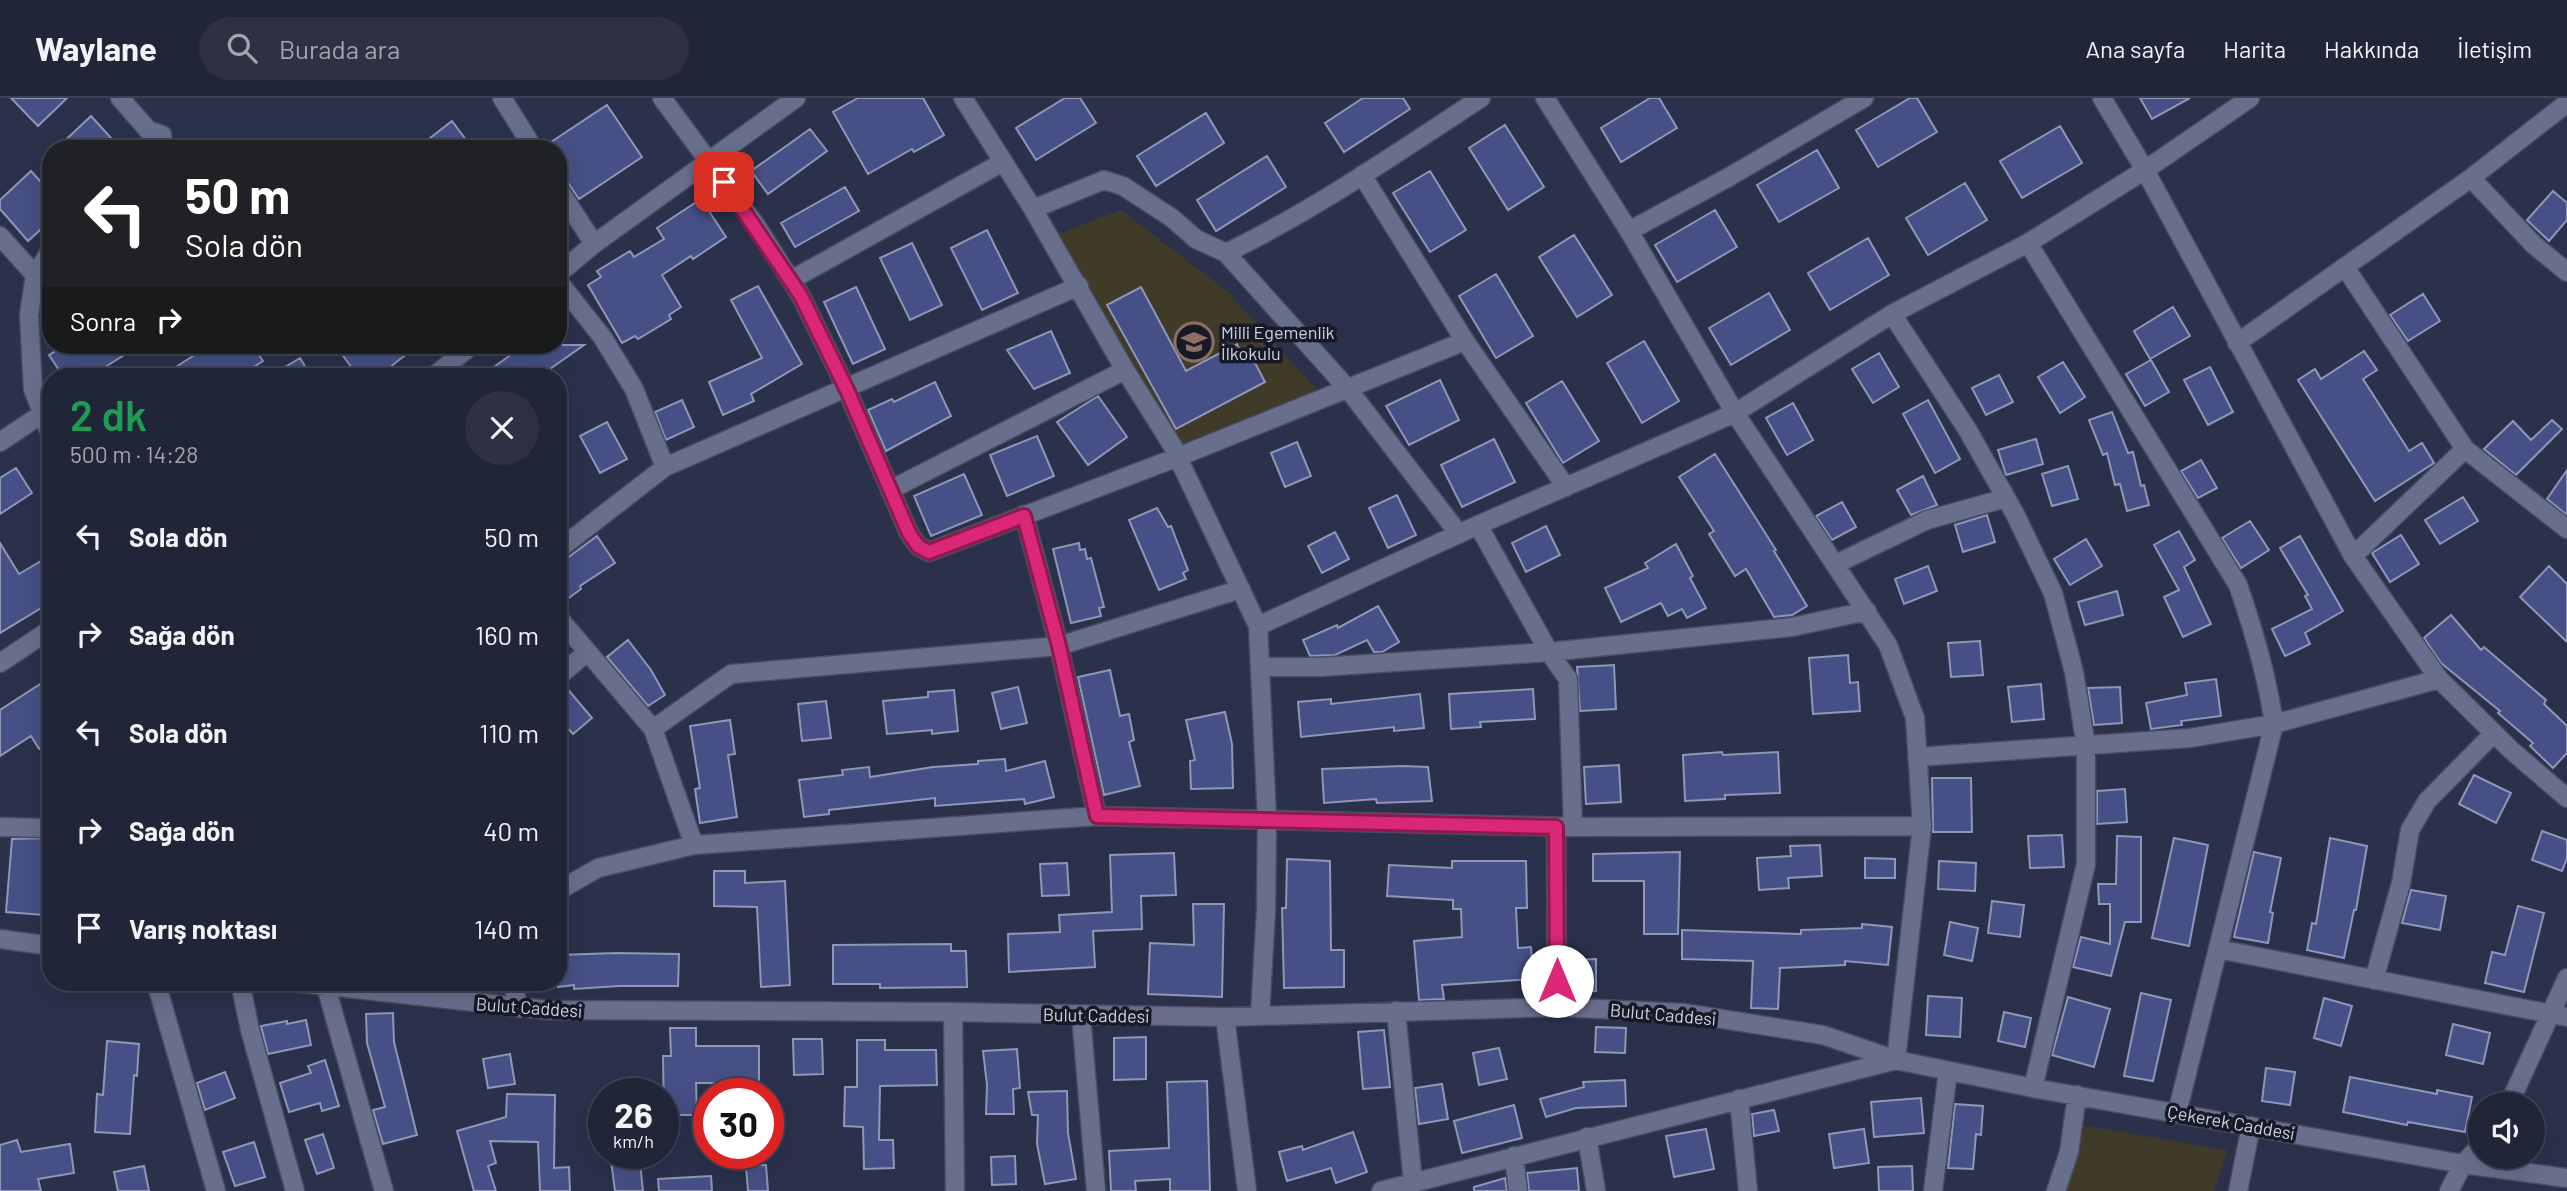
<!DOCTYPE html>
<html lang="tr">
<meta charset="utf-8">
<style>
:root{--surface:#202538;--page:#2d3143;--text:#f1f3f6;--muted:#a2a5ae;--line:#3d4253}
body{margin:0;font-family:Barlow,sans-serif;background:var(--page);color:var(--text);height:100vh;display:flex;flex-direction:column;font-size:26px;white-space:nowrap}
*{box-sizing:border-box;margin:0}
p{font-size:23px;color:var(--muted)}
.icon{flex:none;width:38px;height:38px;fill:none;stroke:currentColor;stroke-width:2;stroke-linecap:round;stroke-linejoin:round}
.map{position:relative;flex:1;overflow:hidden}
.panel{position:absolute;left:42px;top:270px;width:525px;height:623px;display:flex;flex-direction:column;background:var(--surface);border-radius:28px;box-shadow:0 7px 28px #0002,0 0 0 2px var(--line)}
.panel>*{flex:none}
.banner{position:absolute;left:42px;top:42px;width:525px;height:214px;border-radius:28px;box-shadow:0 7px 28px #0002,0 0 0 2px var(--line);background:#202124;color:#fff;overflow:hidden}
.tools{position:absolute;left:2468px;top:994px;display:grid;gap:14px}
.tools a{display:grid;place-items:center;width:77px;height:77px;border-radius:50%;background:var(--surface);box-shadow:0 7px 28px #0002,0 0 0 2px var(--line);font-size:35px}
.speed{position:absolute;left:588px;top:980px;display:flex;gap:14px;font-size:35px;font-weight:700;text-align:center}
.speed>*{display:grid;place-content:center;width:91px;height:91px;border-radius:50%;background:var(--surface);box-shadow:0 7px 28px #0002,0 0 0 2px var(--line);line-height:1}
.speed small{font-size:18px;font-weight:400}
.speed .limit{border:10px solid #d22;background:#fff;color:#111}
.pin{position:absolute;display:grid;place-items:center;width:60px;height:60px;color:#fff;margin:-30px;border-radius:14px;box-shadow:0 4px 10px #0006}
.me{position:absolute;width:77px;margin:-38px;rotate:0deg;stroke-linejoin:round;filter:drop-shadow(0 0 5px #0008)}
.turn{display:flex;align-items:center;gap:24px;height:147px;padding:0 28px;font-size:32px}
.turn .icon{width:91px;height:91px;stroke-width:2.5}
.turn b{display:block;font-size:49px;line-height:60px}
.then{display:flex;align-items:center;height:66px;padding:0 28px;background:#0003;gap:14px;font-size:26px}
.round{display:grid;place-items:center;flex:none;width:74px;height:74px;border-radius:37px;background:var(--page)}
.headline{display:flex;align-items:center;justify-content:space-between;height:119px;padding:0 28px}
h1{font-size:42px;font-weight:600;line-height:52px;color:#1e9e55}
ul{padding:0;list-style:none}
li{display:flex;align-items:center;gap:21px;height:98px;padding:0 28px}
li div{flex:1}
li b{display:block;font-size:26px}
li em{font-style:normal}
header{display:flex;align-items:center;gap:42px;box-sizing:border-box;height:98px;padding:0 35px;background:var(--surface);border-bottom:2px solid var(--line)}
header strong{font-size:33px}
nav{display:flex;gap:38px;margin-inline-start:auto;font-size:24px}
.search{width:490px;height:63px;background:var(--page);display:flex;align-items:center;gap:18px;box-sizing:border-box;padding:0 24px;border-radius:38px;color:var(--muted);font-size:26px}
.map>svg:first-child{display:block}
.education{fill:#403a28}
.building{fill:#465086;stroke:#8e97b7;stroke-width:2}
.lines{fill:none;stroke-linecap:round;stroke-linejoin:round}
.minor-casing{stroke:#474c62;stroke-width:21}
.minor{stroke:#686f8d;stroke-width:18}
.route-casing{stroke:#8e194d;stroke-width:18}
.route{stroke:#db2777;stroke-width:12}
.labels{text-anchor:middle;dominant-baseline:central;stroke-width:7;stroke-linejoin:round;paint-order:stroke}
.poi-label{font-size:18px;fill:#cdd2e3;stroke:#171a26;text-anchor:start}
.street-label{font-size:18px;fill:#cdd2e3;stroke:#171a26}
</style>
<header>
<strong>Waylane</strong>
<div class="search"><svg class="icon" aria-label="search" viewBox="0 0 24 24"><circle cx="10" cy="10" r="6"/><path d="M15 15l6 6"/></svg>Burada ara</div>
<nav><a>Ana sayfa</a><a>Harita</a><a>Hakkında</a><a>İletişim</a></nav>
</header>
<div class="map">
<svg width="2567" height="1093" viewBox="0 0 2567 1093">
<rect width="100%" height="100%" fill="#2b314b"/>
<!-- education -->
<path class="education" d="M1121,112L1227,193L1320,295L1177,353L1053,138Z
M2080,1027L2227,1052L2214,1093H2058Z"/>
<!-- building -->
<path class="building" d="M11,0H67L38,28Z
M858,0H923L944,37L914,54L912,51L868,76L833,14Z
M1065,0H1080L1096,25L1036,62L1016,30Z
M1363,0H1403L1410,11L1344,54L1325,25Z
M1650,0H1659L1677,30L1621,64L1601,30Z
M1910,0H1917L1937,34L1878,69L1856,32Z
M2140,0H2190L2152,21Z
M607,7L642,59L579,101L558,70V51H545V48Z
M1206,15L1224,45L1156,88L1137,58Z
M91,18L121,51H56Z
M452,23L467,43L457,51H416Z
M1505,27L1544,89L1508,112L1469,50Z
M2060,28L2082,65L2022,100L2000,63Z
M810,31L827,53L768,96L751,73Z
M1817,52L1839,90L1779,124L1757,87Z
M1267,58L1286,89L1216,133L1197,102Z
M31,73L51,95V122L28,143L0,111V102Z
M1430,73L1466,132L1430,154L1393,95Z
M1965,85L1987,122L1928,157L1906,120Z
M845,89L859,113L795,149L781,125Z
M2553,93L2567,105V122L2549,143L2527,122Z
M701,101L726,139L693,161L691,158L662,177L681,209L669,217L671,221L638,241L635,238L622,245L588,187L601,179L597,173L630,153L634,159L664,141L657,130Z
M1715,112L1737,149L1677,184L1655,147Z
M987,132L1018,195L982,212L951,150Z
M1574,137L1612,197L1577,219L1539,159Z
M1868,140L1889,177L1830,212L1808,175Z
M912,145L942,207L910,222L880,160Z
M1496,176L1533,238L1496,260L1459,198Z
M758,188L802,266L751,296L754,303L723,317L709,284L762,260L731,202Z
M856,189L885,251L853,266L824,204Z
M1141,189L1186,273L1237,246L1245,263L1252,259L1265,284L1176,331L1107,207Z
M1769,195L1790,232L1731,267L1709,230Z
M2423,196L2440,223L2408,243L2390,217Z
M2173,209L2190,238L2150,261L2134,233Z
M1051,233L1070,275L1034,291L1007,252Z
M1644,243L1679,303L1642,325L1607,265Z
M65,247H140L91,278H63L49,257Z
M210,247H252L263,263L240,278H162Z
M335,247H418L379,278H358Z
M525,247H584L540,278H481Z
M2364,253L2377,272L2363,281L2409,353L2422,345L2434,365L2375,403L2298,282L2315,271L2321,281Z
M1879,255L1899,289L1873,305L1852,271Z
M300,260L311,278H270Z
M2151,262L2169,294L2145,308L2126,276Z
M2063,264L2085,299L2060,315L2038,279Z
M2210,269L2233,314L2208,327L2184,282Z
M1999,277L2013,304L1986,317L1972,290Z
M1440,282L1459,322L1409,347L1386,308Z
M1562,283L1599,343L1563,365L1526,305Z
M935,284L951,318L886,353L868,312L892,301L894,304Z
M1098,298L1127,339L1088,367L1057,324Z
M682,302L694,329L666,342L655,314Z
M1928,302L1960,361L1935,375L1903,316Z
M1793,305L1813,342L1787,357L1766,320Z
M2112,314L2128,355L2133,354L2141,388L2144,387L2149,407L2127,413L2120,386L2115,387L2107,355L2103,357L2089,322Z
M2552,322L2562,331L2516,377L2484,351L2513,323L2531,342Z
M607,324L627,361L600,375L580,338Z
M1037,338L1054,378L1007,398L990,357Z
M1494,341L1515,384L1462,409L1441,367Z
M2036,341L2043,366L2006,377L1998,352Z
M1297,344L1311,378L1285,389L1271,355Z
M1715,356L1776,452L1774,453L1807,508L1792,517L1774,519L1746,471L1735,478L1709,436L1714,433L1679,379Z
M2201,362L2217,390L2198,400L2181,373Z
M2068,368L2078,401L2052,408L2042,376Z
M16,370L32,395L0,416V380Z
M2567,372V417L2547,401Z
M964,376L982,417L931,438L914,398Z
M1923,378L1937,407L1911,417L1897,392Z
M1397,397L1416,437L1388,450L1369,410Z
M2463,399L2478,423L2440,446L2425,422Z
M1842,404L1856,429L1832,442L1816,418Z
M1157,410L1168,429L1171,428L1188,472L1183,475L1186,481L1159,492L1129,422Z
M1987,417L1995,444L1963,454L1955,427Z
M2250,423L2269,452L2241,470L2222,440Z
M1546,428L1560,457L1526,474L1512,445Z
M2179,433L2195,462L2184,469L2211,526L2183,539L2164,499L2179,492L2154,447Z
M1335,434L1349,461L1322,475L1308,448Z
M2401,437L2419,466L2390,484L2372,455Z
M597,438L615,465L580,488L581,491L558,508V467Z
M2300,438L2343,513L2305,535L2310,546L2285,558L2272,531L2312,511L2305,498L2308,497L2280,450Z
M2086,441L2102,468L2070,487L2054,461Z
M0,445L19,476L51,457V504L0,535Z
M1079,445L1080,452L1085,451L1087,461L1091,460L1104,509L1099,510L1101,518L1071,525L1053,451Z
M1676,446L1693,478L1690,480L1706,510L1687,520L1682,511L1668,518L1661,505L1621,524L1605,490L1648,470L1645,465Z
M1928,468L1937,493L1904,506L1895,481Z
M2549,468L2567,486V544L2520,499Z
M2117,493L2123,517L2085,527L2078,504Z
M1378,508L1399,544L1382,554H1374L1367,542L1335,557L1310,558L1303,542L1337,527L1338,530Z
M2451,517L2481,552L2484,549L2546,602L2544,606L2567,628V655L2553,670L2530,648L2533,645L2498,615L2500,613L2441,565L2424,540Z
M628,542L651,572L665,597L648,608L607,559Z
M1980,543L1983,577L1951,579L1948,545Z
M1848,557L1850,585L1858,584L1860,613L1813,616L1809,560Z
M1614,567L1616,611L1580,613L1577,569Z
M1110,572L1120,618L1129,616L1134,642L1129,644L1140,688L1104,697L1078,579Z
M51,579V644L39,651L31,638L0,658V612Z
M2216,581L2221,618L2181,623L2182,627L2151,631L2146,605L2187,597L2185,585Z
M2041,586L2044,621L2012,624L2008,589Z
M565,588L592,620L573,636L558,619V590Z
M1018,589L1027,625L1001,631L992,595Z
M2120,589L2122,625L2094,627L2088,590Z
M1533,591L1535,621L1480,624L1481,629L1451,631L1449,596Z
M954,592L958,633L932,636V632L887,636L883,603L928,599V594Z
M1420,596L1424,630L1394,633V629L1301,639L1298,604L1331,601V606Z
M826,603L831,640L802,643L798,606Z
M1225,614L1232,646L1233,690L1191,691L1190,663L1195,662L1186,622Z
M730,622L735,656L728,657L737,719L700,725L695,691L700,690L690,628Z
M1722,654L1723,657L1778,654L1780,695L1725,697V701L1685,703L1683,657Z
M1005,661L1006,673L1045,663L1054,699L1025,706L1024,701L935,708V700L829,712V716L804,719L799,682L843,677L842,672L869,669L870,679L933,669L978,666V663Z
M1619,667L1621,704L1586,706L1584,669Z
M1402,668L1428,669L1432,703L1377,705L1376,701L1324,705L1322,671Z
M2474,677L2511,695L2496,725L2459,706Z
M1932,680H1971L1972,734H1933Z
M2125,691L2127,724L2097,726V693Z
M2542,733L2567,742V760L2562,773L2532,762Z
M2062,737L2064,769L2030,770L2028,738Z
M2117,738L2141,739V824H2125L2111,878L2073,869L2081,839L2110,846V806H2099L2098,786H2116Z
M49,740L44,817L6,814L12,741Z
M2174,740L2208,747L2189,848L2152,840Z
M2330,740L2367,748L2356,812H2354L2344,860L2307,852L2312,825L2316,826Z
M1820,747L1822,778L1788,780L1789,790L1759,792L1757,760L1791,758L1790,748Z
M1680,754L1678,836H1644V783H1593V756Z
M2254,754L2281,760L2270,814L2273,815L2268,845L2234,839Z
M1174,755L1176,797L1141,798L1142,831L1093,833L1095,869L1009,874L1008,836L1060,834L1059,817L1112,814L1110,757Z
M1865,760L1895,761V780H1865Z
M1287,761L1330,763L1331,852H1344V889L1284,890L1282,810H1286Z
M1452,763H1526L1527,810H1516L1518,850L1531,849L1533,881L1442,887L1444,901L1419,902L1414,843L1462,839L1461,811H1453V802L1387,798L1389,767L1452,770Z
M1939,763L1976,765L1975,793L1938,791Z
M1067,765L1069,797L1042,798L1040,766Z
M714,773H745V785L785,783L790,887L761,889L757,809L714,808Z
M2411,792L2446,798L2440,832L2402,825Z
M1992,803L2024,807L2020,839L1988,835Z
M1193,806H1224L1222,899L1148,896L1150,845L1194,847Z
M2518,808L2544,815L2524,894L2485,885L2492,854L2505,857Z
M1950,824L1978,830L1972,863L1944,857Z
M1862,826L1892,829L1888,867L1845,863V867L1780,870L1778,911L1751,910L1753,863L1682,861V832L1801,836V832L1862,830Z
M951,846V853H966L967,889L880,890V886H833V847Z
M616,855L679,856L678,888H619L574,891V887L558,889V857Z
M1596,861V893L1568,894V862Z
M2141,895L2171,902L2153,983L2124,978Z
M1928,898L1962,900L1960,939L1926,937Z
M2068,899L2110,911L2094,969L2052,957Z
M2324,900L2352,908L2341,948L2314,940Z
M2004,914L2031,920L2025,949L1998,943Z
M393,915L394,944L417,1037L383,1046L373,1012L385,1009L367,945L366,916Z
M306,922L311,947L268,956L261,928L287,923V926Z
M2453,926L2490,935L2483,966L2446,957Z
M1596,929L1626,930L1625,955L1595,954Z
M670,930H696V948H759V985H696L697,1017H664L663,958H671Z
M1384,932L1390,989L1363,991L1358,934Z
M1146,939V981L1114,982V940Z
M793,941H822L823,976L794,977Z
M857,942H885V952H936L937,987L880,988L879,1042H893L894,1070L864,1071L863,1029L844,1028L845,989H857Z
M107,943L139,946L137,978L134,977L130,1036L95,1034L97,996L103,997Z
M1499,950L1507,981L1479,987L1473,955Z
M1017,951L1020,990L1013,991L1014,1016H986L987,987L983,953Z
M510,956L515,986L488,990L483,961Z
M325,962L339,1008L322,1013L320,1005L289,1014L280,985L311,975L308,968Z
M2266,970L2295,974L2290,1007L2262,1003Z
M225,974L235,1000L205,1012L197,985Z
M2350,979L2437,996V992L2472,999L2465,1034L2408,1024L2407,1027L2343,1014Z
M1625,982L1626,1008L1576,1010L1546,1019L1540,1001L1584,989L1583,984Z
M1207,983L1210,1093H1170V1081L1135,1083L1136,1093H1111L1109,1053L1169,1050L1167,984Z
M1442,986L1448,1021L1419,1026L1415,990Z
M1067,993L1068,1035L1076,1081L1045,1086L1037,1046L1038,1017H1032L1028,994Z
M507,996L555,997L554,1070L569,1069L570,1093H540L538,1044L490,1043L496,1065L488,1068L496,1093H474L457,1033L506,1019Z
M1921,1000L1924,1035L1874,1039L1871,1004Z
M1955,1006L1983,1008L1981,1037L1976,1036L1973,1071L1948,1070Z
M1514,1007L1522,1040L1462,1055L1454,1023Z
M1774,1012L1779,1033L1754,1038L1752,1016Z
M1706,1031L1714,1071L1674,1079L1666,1038Z
M1864,1031L1869,1065L1834,1070L1829,1036Z
M1353,1034L1367,1074L1336,1085L1331,1070L1287,1083L1279,1054L1302,1048L1303,1052Z
M323,1036L334,1070L317,1076L305,1042Z
M17,1042L21,1054L70,1046L74,1075L38,1081L41,1093H0V1047Z
M254,1044L265,1079L235,1088L223,1054Z
M610,1055H639L643,1093H615Z
M1015,1058L1016,1086L992,1087L991,1059Z
M766,1067L768,1093H748L746,1068Z
M144,1068L149,1093H118L114,1074Z
M1912,1068L1913,1093H1879L1878,1069Z
M1577,1070L1579,1093H1529L1527,1075Z
M711,1078L712,1093H659L658,1081Z
M1505,1080L1507,1093H1474V1089Z"/>
<g class="lines">
<!-- minor casing -->
<g class="minor-casing">
<path id="minor" d="M120,0L148,32L162,37L163,51
M502,0L534,51
M662,0L755,126L801,198L847,292L909,435L918,448L929,454L1178,359L1465,243
M963,0L1033,111L1125,272L1172,347L1258,528L1267,721L1266,812L1260,917
M1545,0L1629,133L1735,315L1888,547L1915,620L1922,728L1896,962
M2102,0L2145,72L2353,458L2439,581L2511,652L2567,700
M1362,77L1465,243L1566,389
M2471,80L2534,147L2567,174
M558,90L594,146
M1033,111L1104,82L1123,88L1172,120L1196,141L1226,155C1315,112 1398,54 1481,0
M1629,133L1729,79L1864,0
M0,138L35,177
M2028,145L2238,487C2254,533 2267,577 2274,626L2177,1015
M51,152L35,177L29,217L33,291L51,338
M1226,155L1348,291L1459,436
M2345,169L2465,351
M558,176L594,146L796,0
M791,182L1003,64
M558,183L603,240L634,291L665,369
M1892,216L1967,331L2015,416L2053,495L2074,574L2086,648V766L2033,990
M2237,245L2471,80L2567,5
M434,278L472,247
M0,344L42,316
M890,392L1125,272
M1024,417L1059,548L1097,718
M1478,427L1549,554L1568,581L1573,729
M558,452L665,369L1079,188
M2353,458L2465,351L2567,431
M1836,466L1927,422L2006,400
M558,519L653,631L694,747
M1258,528L1478,427L1735,315L1892,216L2028,145L2145,72L2250,0
M0,565L51,531
M1260,569H1320L1549,554L1792,529L1867,513
M558,579L587,554
M653,631L731,576L1059,548L1241,491
M1917,659L2190,640L2274,626L2439,581
M0,729L44,730L51,726
M1556,729L1557,909
M558,793L598,770L694,747L1097,718L1573,729L1922,728
M0,841L51,848
M2218,851L2567,919
M2374,882L2401,785L2410,732L2427,703L2494,635
M156,884L216,1093
M240,884L250,932L295,1093
M291,884L548,912L953,914L1225,919L1557,909L1684,915L1823,937L1896,962L2033,990L2463,1066L2567,1080
M512,884L519,910
M326,889L384,1093
M1396,913L1413,1085
M953,914L955,1093
M1081,917L1096,1093
M1225,919L1247,1093
M1739,1001L1748,1093
M2509,1006L2567,880
M1587,1039L1596,1093
M1514,1058L1518,1093
M1381,1093L1896,962
M1933,1093L1948,973
M2056,1093L2069,1054L2077,997
M2238,1093L2251,1028
M2449,1093L2463,1066L2480,1048"/>
</g>
<!-- minor -->
<use href="#minor" class="minor"/>
</g>
<g class="lines">
<!-- route casing -->
<g class="route-casing">
<path id="route" d="M724,84L801,198L847,292L909,435L918,448L929,454L1024,418L1059,548L1097,718L1556,729L1557,883"/>
</g>
<!-- route -->
<use href="#route" class="route"/>
</g>
<!-- icons -->
<defs>
<g id="school-ring" transform="scale(2.0125)"><circle r="9.5" fill="#171a26" stroke="#8d6e63" stroke-width="1.5"/><path d="M0-5L7-2L0 1L-7-2ZM-4 1L0 2.5L4 1V4Q0 6-4 4Z" fill="#8d6e63"/></g>
</defs>
<g fill-rule="evenodd">
<use href="#school-ring" x="1194" y="244"/>
</g>
<g class="labels">
<!-- poi labels -->
<g class="poi-label">
<text x="1221" y="234">Milli Egemenlik<tspan x="1221" dy="21">İlkokulu</tspan></text>
</g>
<!-- street labels -->
<g class="street-label">
<text transform="translate(529 909) rotate(4)">Bulut Caddesi</text>
<text transform="translate(1663 916) rotate(5)">Bulut Caddesi</text>
<text transform="translate(1096 917) rotate(1)">Bulut Caddesi</text>
<text transform="translate(2231 1024) rotate(10)">Çekerek Caddesi</text>
</g>
</g>
</svg>
<div class="tools">
<a><svg class="icon" aria-label="sound" viewBox="0 0 24 24"><path d="M4 9h4l5-4v14l-5-4H4zM17 9q2 3 0 6"/></svg></a>
</div>
<div class="speed"><div>26<small>km/h</small></div><div class="limit">30</div></div>
<div class="pin" style="left:724px;top:84px;background:#d93025"><svg class="icon" aria-label="arrive" viewBox="0 0 24 24"><path d="M6 21V4h12l-3 4 3 4H6"/></svg></div>
<svg class="me" style="left:1557px;top:883px" viewBox="-20 -20 40 40"><circle r="19" fill="#fff"/><path d="M0-13L10 11 0 6-10 11z" fill="#db2777"/></svg>
<div class="banner">
<div class="turn"><svg class="icon" aria-label="left" viewBox="0 0 24 24"><path d="M17 20v-9H6M10 6l-5 5 5 5"/></svg><div><b>50 m</b>Sola dön</div></div>
<div class="then">Sonra<svg class="icon" aria-label="right" viewBox="0 0 24 24"><path d="M7 20v-9h11M14 6l5 5-5 5"/></svg></div>
</div>
<section class="panel">
<div class="headline"><div><h1>2 dk</h1><p>500 m · 14:28</p></div><a class="round"><svg class="icon" aria-label="close" viewBox="0 0 24 24"><path d="M6 6l12 12M18 6L6 18"/></svg></a></div>
<ul>
<li><svg class="icon" aria-label="left" viewBox="0 0 24 24"><path d="M17 20v-9H6M10 6l-5 5 5 5"/></svg><div><b>Sola dön</b></div><em>50 m</em></li>
<li><svg class="icon" aria-label="right" viewBox="0 0 24 24"><path d="M7 20v-9h11M14 6l5 5-5 5"/></svg><div><b>Sağa dön</b></div><em>160 m</em></li>
<li><svg class="icon" aria-label="left" viewBox="0 0 24 24"><path d="M17 20v-9H6M10 6l-5 5 5 5"/></svg><div><b>Sola dön</b></div><em>110 m</em></li>
<li><svg class="icon" aria-label="right" viewBox="0 0 24 24"><path d="M7 20v-9h11M14 6l5 5-5 5"/></svg><div><b>Sağa dön</b></div><em>40 m</em></li>
<li><svg class="icon" aria-label="arrive" viewBox="0 0 24 24"><path d="M6 21V4h12l-3 4 3 4H6"/></svg><div><b>Varış noktası</b></div><em>140 m</em></li>
</ul>
</section>
</div>
